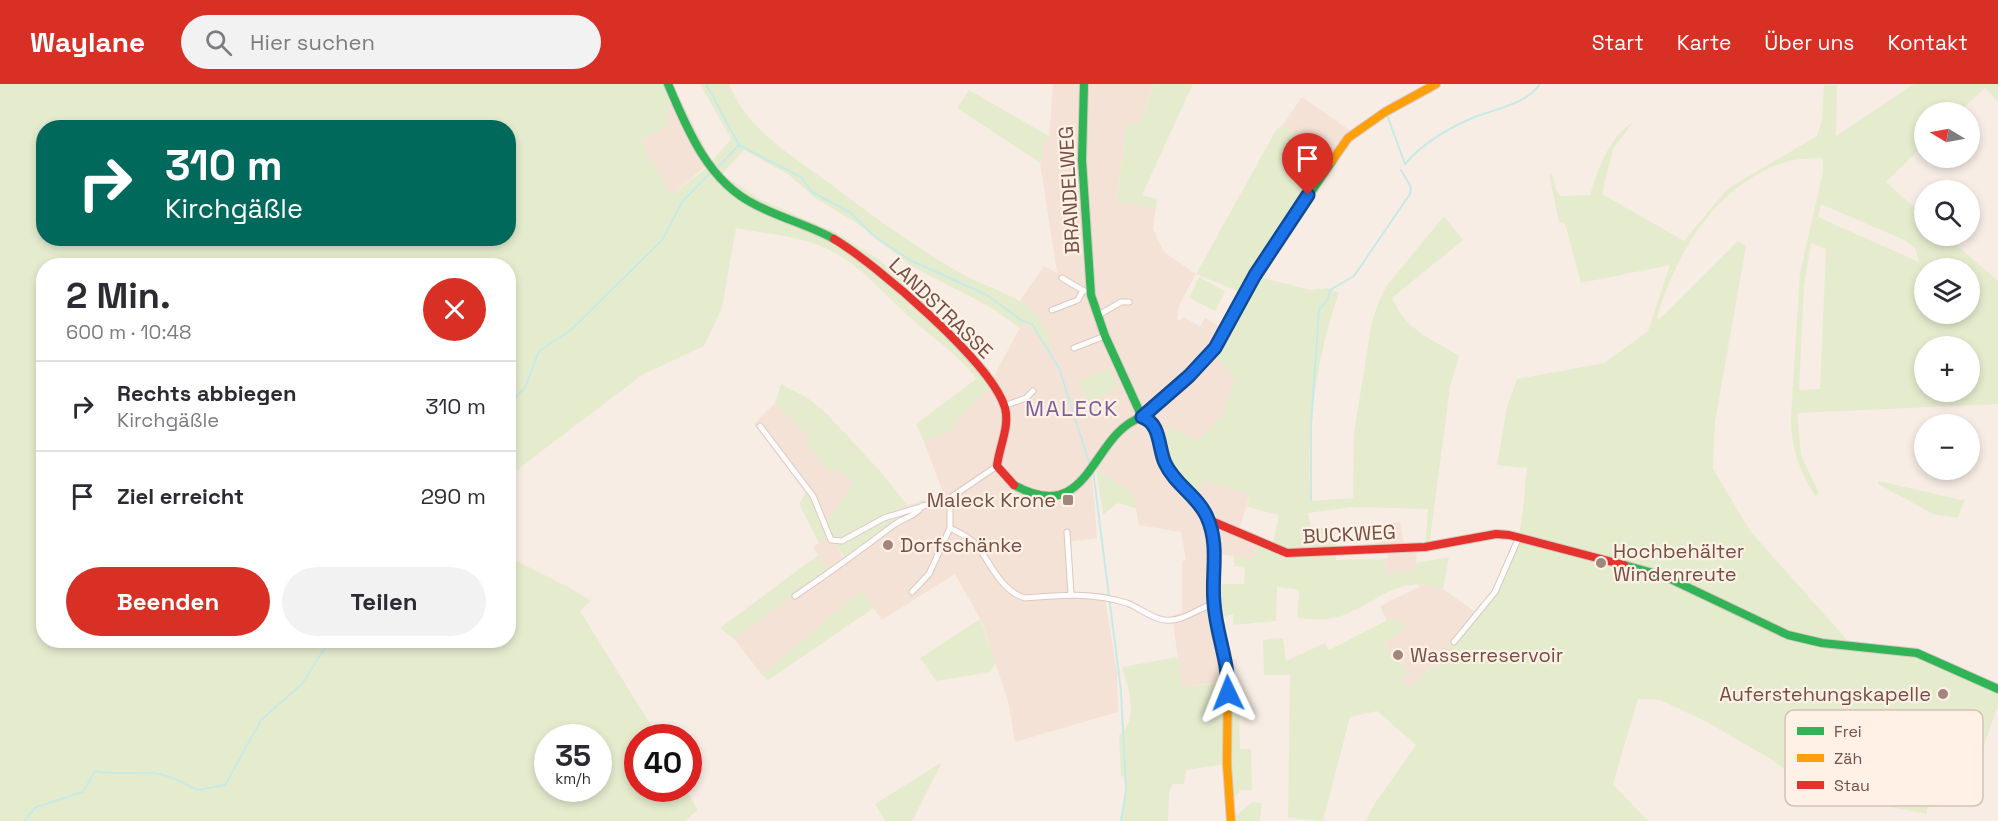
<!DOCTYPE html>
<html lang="de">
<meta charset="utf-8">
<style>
:root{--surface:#fff;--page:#f2f2f3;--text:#2b2b33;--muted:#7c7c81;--line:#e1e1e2;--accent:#d93025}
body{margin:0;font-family:"Space Grotesk",sans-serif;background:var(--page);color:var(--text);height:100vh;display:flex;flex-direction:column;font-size:22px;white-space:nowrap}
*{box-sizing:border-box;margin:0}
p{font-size:20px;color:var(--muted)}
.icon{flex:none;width:33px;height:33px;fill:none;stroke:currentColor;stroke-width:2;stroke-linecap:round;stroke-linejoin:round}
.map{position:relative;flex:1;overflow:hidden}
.panel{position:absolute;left:36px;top:174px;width:480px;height:390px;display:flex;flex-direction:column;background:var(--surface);border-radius:24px;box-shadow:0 3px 9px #0003}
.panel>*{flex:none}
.guide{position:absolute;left:36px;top:36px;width:480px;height:126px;border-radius:24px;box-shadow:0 3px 9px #0003;background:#00695c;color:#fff;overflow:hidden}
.needle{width:39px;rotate:280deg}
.fabs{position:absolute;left:1914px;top:18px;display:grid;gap:12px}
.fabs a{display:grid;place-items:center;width:66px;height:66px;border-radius:50%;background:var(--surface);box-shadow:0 3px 9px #0003;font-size:30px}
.speed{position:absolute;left:534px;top:640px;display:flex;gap:12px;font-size:30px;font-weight:700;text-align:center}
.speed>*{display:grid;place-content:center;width:78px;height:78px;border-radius:50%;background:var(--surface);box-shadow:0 3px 9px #0003;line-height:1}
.speed small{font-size:15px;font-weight:400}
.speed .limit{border:9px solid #d22;background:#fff;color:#111}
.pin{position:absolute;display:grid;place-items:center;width:51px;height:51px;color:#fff;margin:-62px -26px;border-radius:50% 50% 50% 0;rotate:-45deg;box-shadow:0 0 6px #0007}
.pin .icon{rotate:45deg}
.me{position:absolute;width:66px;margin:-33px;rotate:358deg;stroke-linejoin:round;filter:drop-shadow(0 0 4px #0008)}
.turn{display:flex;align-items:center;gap:21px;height:126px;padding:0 30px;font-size:27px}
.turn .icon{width:78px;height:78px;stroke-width:2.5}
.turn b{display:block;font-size:42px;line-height:51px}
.round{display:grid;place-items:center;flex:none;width:63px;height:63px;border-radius:32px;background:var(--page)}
.overview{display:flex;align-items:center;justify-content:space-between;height:102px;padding:0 30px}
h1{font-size:36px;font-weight:600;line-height:45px}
.primary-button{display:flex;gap:12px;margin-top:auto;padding:12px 30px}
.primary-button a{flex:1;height:69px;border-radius:36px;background:var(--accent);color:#fff;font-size:24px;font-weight:600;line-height:69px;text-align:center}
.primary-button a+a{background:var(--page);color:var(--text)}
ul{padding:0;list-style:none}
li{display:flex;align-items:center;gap:18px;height:90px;padding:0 30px;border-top:2px solid var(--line)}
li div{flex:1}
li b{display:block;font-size:22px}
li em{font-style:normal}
header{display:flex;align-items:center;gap:36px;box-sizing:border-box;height:84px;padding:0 30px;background:var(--accent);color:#fff}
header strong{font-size:28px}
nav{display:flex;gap:33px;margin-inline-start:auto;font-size:21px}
.search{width:420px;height:54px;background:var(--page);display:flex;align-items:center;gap:15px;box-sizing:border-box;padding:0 21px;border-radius:33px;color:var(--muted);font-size:22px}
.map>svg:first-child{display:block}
.residential{fill:#f5e2d6}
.green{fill:#e5ecce;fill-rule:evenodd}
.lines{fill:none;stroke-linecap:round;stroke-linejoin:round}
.stream{stroke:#c7eae6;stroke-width:2}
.street-casing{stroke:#d8c9c4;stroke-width:7}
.fast-casing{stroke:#d7c8c2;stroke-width:10}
.slow-casing{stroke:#d7c8c2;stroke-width:10}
.jam-casing{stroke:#d7c8c2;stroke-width:10}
.street{stroke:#fefcfb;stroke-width:5}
.fast{stroke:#30b455;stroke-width:8}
.slow{stroke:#ff9f0a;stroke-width:8}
.jam{stroke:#e5322d;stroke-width:8}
.route-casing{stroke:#114b97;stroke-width:15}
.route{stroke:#1a73e8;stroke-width:10}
.poi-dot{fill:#a2867d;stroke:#fff1e6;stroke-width:2}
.labels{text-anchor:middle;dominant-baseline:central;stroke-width:4.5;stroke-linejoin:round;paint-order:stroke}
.street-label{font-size:20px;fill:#754e45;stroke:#fff1e6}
.poi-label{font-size:20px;fill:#754e45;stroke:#fff1e6;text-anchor:start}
.quarter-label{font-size:22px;letter-spacing:1.5px;fill:#7d5f99;stroke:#fff1e6}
.key{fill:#fff1e6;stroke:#d6c0b6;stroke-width:1.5}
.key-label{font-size:16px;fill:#754e45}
</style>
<header>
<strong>Waylane</strong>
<div class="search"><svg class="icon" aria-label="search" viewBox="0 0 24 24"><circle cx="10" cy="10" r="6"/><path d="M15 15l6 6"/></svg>Hier suchen</div>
<nav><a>Start</a><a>Karte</a><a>Über uns</a><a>Kontakt</a></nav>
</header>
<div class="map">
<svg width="1998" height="737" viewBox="0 0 1998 737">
<rect width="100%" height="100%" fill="#f7ede5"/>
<!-- residential -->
<path class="residential" d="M1053,0H1154L1139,40L1127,39L1116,116L1156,124L1153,145L1164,168L1196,190L1179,221L1177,234L1180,237L1183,233L1200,242L1205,234L1227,247L1235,295L1222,333L1196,358L1173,343L1163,352L1171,379L1198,408L1204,397L1250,410L1240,443L1259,451L1254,476L1219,470L1217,516L1230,597L1182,603L1172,532L1182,528V477L1186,476L1181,448L1139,441L1133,409L1096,385L1092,390L1097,454L1069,458L1073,508L1104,509L1117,588L1118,628L1015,658L1008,617L982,538L955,490L882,536L861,507L762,591L734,555L827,486L813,463L827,454L835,459L844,475L897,433L895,426L943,409L924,358L954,345L952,339L991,303L989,301L1023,238L1033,243L1049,269L1039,233L1019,218L1044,182L1057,189L1040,79L1045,55L1049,54Z
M676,7L712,77L671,111L640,57L668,41V12Z
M1302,13L1355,50L1332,74L1282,42Z
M775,319L810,354L806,361L833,389L838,385L855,400L829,434L820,440L809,413L754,340Z
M1400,438L1404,460H1417L1416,486L1386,490L1384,475L1388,474L1387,468H1376L1374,440Z
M1418,498L1443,505L1477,529L1454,558L1445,563L1451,572L1438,586L1433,582L1409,604L1401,595L1409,589L1383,559L1408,543L1392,534L1387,537L1380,522L1419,503Z"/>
<!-- green -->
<path class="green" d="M0,0H673L676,7L668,12V41L640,57L671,111L705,85L731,55L700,0H729C747,46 794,73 832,101C875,134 917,164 964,191C987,204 1023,212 1040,234C1047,244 1049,256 1052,268L1049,269L1033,243L1023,238L1020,244L990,223L913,183L855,138L815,114L789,91L744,66L722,90L760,115L837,149L880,176L962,255L994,291L989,300L991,303L953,339L954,345L924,358L916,340L976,295C960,271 934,256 913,236C886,213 862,181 829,166C801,152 767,150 736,144L722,224L704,262L642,291L509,392L508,182H44V556H508L509,473L572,505L591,517L580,527L659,654H638V705H686L698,726L685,737H0ZM44,44H508V154H44ZM548,654H598V705H548Z
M1154,0H1193L1142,111L1157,115L1156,124L1116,117L1127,39L1139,40Z
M1824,0L1837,1L1836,52L1914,0H1998V18L1985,4L1959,28H1924V61L1886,98L1924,132V152H1946L1998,197V320L1797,329L1801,371L1819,409L1815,412C1800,388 1790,362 1791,333L1800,189L1823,88V74C1811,75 1797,74 1786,78C1716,100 1677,168 1657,233L1659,236L1738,157L1746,162L1715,338L1713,385L1751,448L1856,566L1918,574L1998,609V622L1984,661L1952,650L1931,683L1927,730L1891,723L1861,710L1846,718L1829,719L1772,676L1707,638L1660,616L1638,615L1613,700L1648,737H1366L1373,722L1416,661L1377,627L1350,633L1323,737L1288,734L1290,591H1264L1263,556L1283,554L1286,577L1325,559L1329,566L1392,534L1409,543L1383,559L1409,589L1401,595L1409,604L1433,582L1438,585L1450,572L1445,563C1477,544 1509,489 1518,453C1524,432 1524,406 1527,384L1497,381L1507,323L1517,295L1604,279L1648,247L1670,181L1581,199L1565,140L1559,138L1549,90L1552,89L1556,106L1561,112L1590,111C1599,82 1608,55 1634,37L1613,65L1602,110L1684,157L1727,105L1817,52L1822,36ZM1821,120L1904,156L1915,164L1919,178L1818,133ZM1811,159L1826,165L1820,305L1799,306L1804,202ZM1924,184H1970V230H1924ZM1924,262H1970V308H1924Z
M969,6L1049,52V55H1045L1040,79L957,24Z
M1282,42L1332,74L1256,192L1310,206L1328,204L1339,209C1317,270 1305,352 1311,417L1353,414L1354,349L1372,237L1379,217L1387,201L1444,132L1463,156L1392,214C1407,248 1430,253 1459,272L1450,303L1429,463H1425L1428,425L1352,423L1308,429L1311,445L1335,442L1336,476L1384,475L1386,490L1416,486V479L1449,473L1443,505C1397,489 1378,520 1338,533C1325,537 1310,535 1297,534L1299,506L1277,503L1276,537L1233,541V530L1219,534L1218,500H1244L1245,484L1234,482V472L1254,475L1258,456L1272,463L1279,431L1247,423L1250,410L1204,397L1198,409L1171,379L1163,352L1173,343L1196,358L1222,333L1235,295L1213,269L1245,210L1196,190L1276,46Z
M1199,193L1225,207L1215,227L1189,214Z
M1110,284L1119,304L1099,313L1100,318L1090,323L1078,298Z
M781,300L809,315L826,329L880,387L908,422L895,426L897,433L845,475L835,459L827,454L819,459L799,420L806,408L815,421L821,440L829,434L854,399L838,385L833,389L806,361L810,354L775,319Z
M1096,385L1133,409L1138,425L1118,419L1103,431Z
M1878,397L1962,416L1965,415L1958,434L1933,430L1878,400Z
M818,471L827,486L734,555L720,544Z
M861,506L874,524L768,596L762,591Z
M980,535L996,579L990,588L936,597L920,574Z
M1178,573L1182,603L1238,597L1240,665H1251L1252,706H1241L1236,712L1229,714L1227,680L1186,686L1184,700H1173L1169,709L1168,737H1121L1126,707L1124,692L1121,693L1119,651C1140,637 1128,602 1122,583Z
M942,678L912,737H885L875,720Z
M1252,718L1262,719L1260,737H1231V732L1239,729Z"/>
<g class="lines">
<!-- stream -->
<path class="stream" d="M706,0L739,61L801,93L812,108L851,129L874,152L910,176L987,211L1022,237L1032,240L1059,284L1090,381
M1387,31L1405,80C1423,59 1445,46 1470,35C1493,25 1526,21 1540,0
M718,83L739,61
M508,320L525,304L539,267L572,245L662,156L682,118L709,90
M1093,386L1121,607L1126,707L1121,737
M1311,416V342L1319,226L1328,215L1330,206L1354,192L1410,110L1411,103L1401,86
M24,737L36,723L83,708L95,687C114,691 133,688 152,689C169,690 182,699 197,706L225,701L261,636L302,600L330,556"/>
<!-- street casing -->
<g class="street-casing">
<path id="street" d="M1062,194L1084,207
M1052,226L1078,216L1083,206
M1097,232L1121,218H1129
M1074,264L1105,252
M1004,322L1026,314L1033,307
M760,342L813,412L831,456L842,457L884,434L950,414
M997,382L950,414V444C960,449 971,454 978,463C991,480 1001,507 1025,514C1060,511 1092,508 1127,519C1140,524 1152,535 1165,536C1184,538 1197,524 1214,520
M1067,448L1071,510
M912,508L929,490L950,444
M795,512C829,489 862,465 895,440C904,434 916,432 922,422
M1454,558L1495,508L1519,453"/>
</g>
<!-- fast casing -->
<g class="fast-casing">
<path id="fast" d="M668,0C687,45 708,97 754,120C780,134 809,141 834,155
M1084,0L1082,76L1091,211L1105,252L1142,333
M1142,333L1189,292L1215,264L1255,191L1332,77
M1014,401C1091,444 1090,350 1142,333L1153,340L1165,379L1201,424
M1624,481L1664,492L1788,551L1822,559L1917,569L1998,605"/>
</g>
<!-- slow casing -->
<g class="slow-casing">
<path id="slow" d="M1332,77L1348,54L1385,28L1436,0
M1201,424L1211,447L1216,479L1214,520L1228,587L1227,680L1231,737"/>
</g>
<!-- jam casing -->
<g class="jam-casing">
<path id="jam" d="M834,155C876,180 992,279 1005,324C1010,343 999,363 997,382L1014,401
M1209,436L1287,469L1425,463L1496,450L1509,451L1624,481"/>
</g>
<!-- street -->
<use href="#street" class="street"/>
<!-- fast -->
<use href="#fast" class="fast"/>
<!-- slow -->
<use href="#slow" class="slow"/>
<!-- jam -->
<use href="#jam" class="jam"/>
</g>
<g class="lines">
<!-- route casing -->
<g class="route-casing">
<path id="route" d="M1228,609C1229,577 1216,550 1214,519C1211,490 1220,462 1207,433C1198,412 1175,401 1165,379C1158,364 1161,339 1142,333L1189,292L1215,264L1255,191L1308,111"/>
</g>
<!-- route -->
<use href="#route" class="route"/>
</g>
<!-- markers -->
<g class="poi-dot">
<rect x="1062" y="410" width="12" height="12" rx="3"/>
<circle cx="888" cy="461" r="6"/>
<circle cx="1601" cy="479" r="6"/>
<circle cx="1398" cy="571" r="6"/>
<circle cx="1943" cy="610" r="6"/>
</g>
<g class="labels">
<!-- street labels -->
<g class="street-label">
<text transform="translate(1069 106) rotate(-93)">BRANDELWEG</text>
<text transform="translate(941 224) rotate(44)">LANDSTRASSE</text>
<text transform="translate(1349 450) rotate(-3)">BUCKWEG</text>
</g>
<!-- poi labels -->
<g class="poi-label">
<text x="1056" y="416" text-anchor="end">Maleck Krone</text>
<text x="900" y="461">Dorfschänke</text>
<text x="1613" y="467">Hochbehälter<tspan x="1613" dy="23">Windenreute</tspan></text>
<text x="1410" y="571">Wasserreservoir</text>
<text x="1931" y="610" text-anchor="end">Auferstehungskapelle</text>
</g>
<!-- quarter labels -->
<g class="quarter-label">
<text x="1072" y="324">MALECK</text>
</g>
</g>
<!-- legend -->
<rect x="1785" y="626" width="198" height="96" rx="9" class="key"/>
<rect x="1797" y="643" width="27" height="8" fill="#30b455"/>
<rect x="1797" y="670" width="27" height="8" fill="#ff9f0a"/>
<rect x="1797" y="697" width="27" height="8" fill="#e5322d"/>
<g class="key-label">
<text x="1834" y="653">Frei</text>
<text x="1834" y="680">Zäh</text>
<text x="1834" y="707">Stau</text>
</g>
</svg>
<div class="fabs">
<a><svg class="needle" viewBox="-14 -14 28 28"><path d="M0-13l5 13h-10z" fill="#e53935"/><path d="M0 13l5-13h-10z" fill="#7c7c81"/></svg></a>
<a><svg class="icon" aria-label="search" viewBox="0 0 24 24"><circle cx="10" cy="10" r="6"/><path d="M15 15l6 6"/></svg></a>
<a><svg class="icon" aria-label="layers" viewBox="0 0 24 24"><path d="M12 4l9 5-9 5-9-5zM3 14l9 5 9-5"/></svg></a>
<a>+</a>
<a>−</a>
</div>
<div class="speed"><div>35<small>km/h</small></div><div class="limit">40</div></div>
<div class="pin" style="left:1308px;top:111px;background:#d93025"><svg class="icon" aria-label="arrive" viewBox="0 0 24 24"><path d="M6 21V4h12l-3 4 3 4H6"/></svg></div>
<svg class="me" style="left:1228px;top:609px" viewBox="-20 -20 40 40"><path d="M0-17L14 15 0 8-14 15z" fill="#1a73e8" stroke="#fff" stroke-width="4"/></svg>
<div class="guide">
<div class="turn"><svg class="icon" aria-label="right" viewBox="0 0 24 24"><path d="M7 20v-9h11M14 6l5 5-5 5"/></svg><div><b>310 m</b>Kirchgäßle</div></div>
</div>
<section class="panel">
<div class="overview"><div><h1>2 Min.</h1><p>600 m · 10:48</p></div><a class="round" style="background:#d93025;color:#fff"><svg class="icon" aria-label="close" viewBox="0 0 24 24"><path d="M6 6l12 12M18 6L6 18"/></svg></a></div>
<ul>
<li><svg class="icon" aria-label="right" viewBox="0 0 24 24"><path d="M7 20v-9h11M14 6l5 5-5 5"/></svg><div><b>Rechts abbiegen</b><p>Kirchgäßle</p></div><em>310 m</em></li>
<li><svg class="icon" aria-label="arrive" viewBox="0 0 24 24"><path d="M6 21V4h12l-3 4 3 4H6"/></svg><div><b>Ziel erreicht</b></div><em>290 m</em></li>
</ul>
<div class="primary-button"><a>Beenden</a><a>Teilen</a></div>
</section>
</div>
